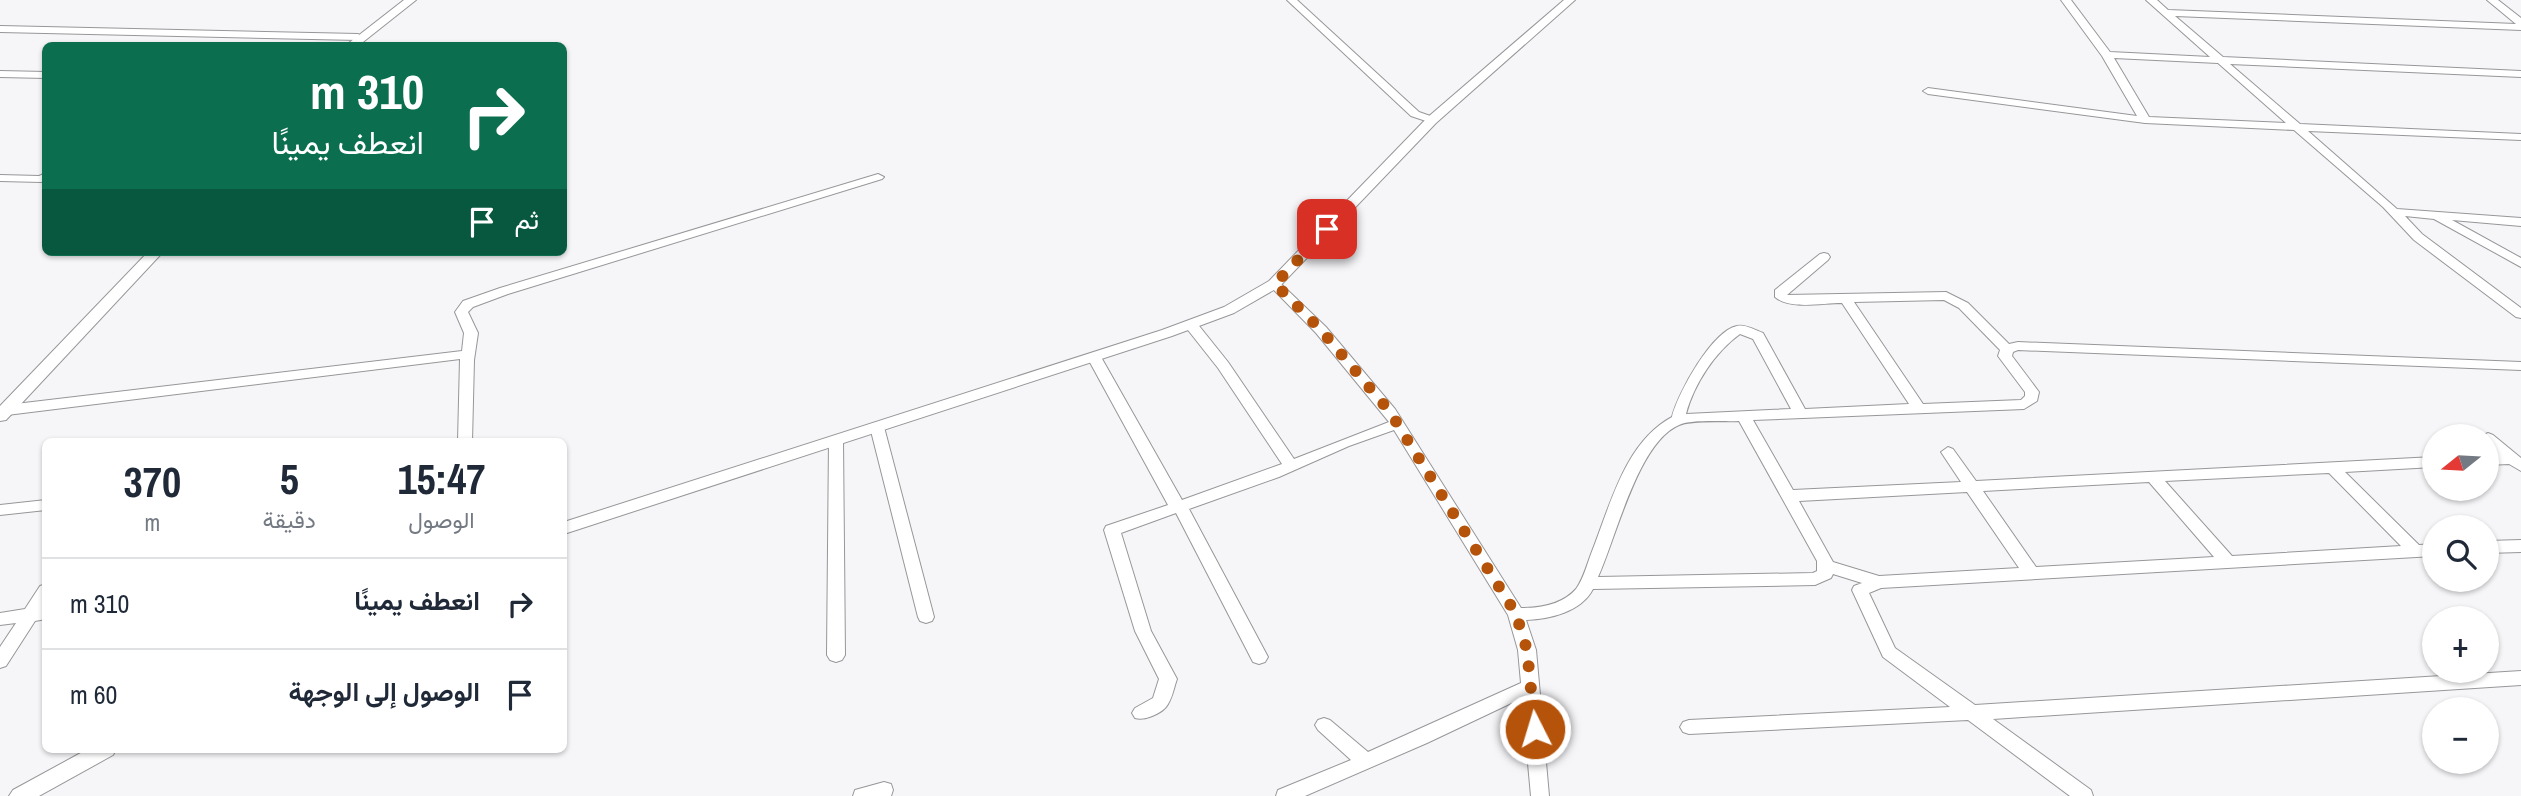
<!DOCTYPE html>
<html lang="ar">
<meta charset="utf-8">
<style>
:root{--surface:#fff;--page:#f6f6f7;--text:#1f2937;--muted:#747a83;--line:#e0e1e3}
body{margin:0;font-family:"Archivo Narrow",Vazirmatn,sans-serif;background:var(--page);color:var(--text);direction:rtl;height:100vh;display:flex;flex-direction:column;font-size:26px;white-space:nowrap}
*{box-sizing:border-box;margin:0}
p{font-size:23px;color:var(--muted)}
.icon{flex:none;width:38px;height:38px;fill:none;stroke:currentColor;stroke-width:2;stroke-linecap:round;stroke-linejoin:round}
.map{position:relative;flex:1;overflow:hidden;direction:ltr}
.details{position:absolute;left:42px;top:438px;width:525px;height:315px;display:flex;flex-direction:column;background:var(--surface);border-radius:10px;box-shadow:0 2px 5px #0004;direction:rtl}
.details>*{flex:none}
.guide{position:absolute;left:42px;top:42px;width:525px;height:214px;border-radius:10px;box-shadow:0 2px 5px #0004;direction:rtl;background:#0b6e4f;color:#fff;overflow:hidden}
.needle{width:46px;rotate:252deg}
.fabs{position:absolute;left:2422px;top:424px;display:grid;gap:14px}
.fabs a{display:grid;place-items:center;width:77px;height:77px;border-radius:50%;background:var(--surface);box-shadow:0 2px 5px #0004;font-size:35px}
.pin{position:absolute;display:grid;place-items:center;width:60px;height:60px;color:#fff;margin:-30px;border-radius:14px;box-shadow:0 4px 10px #0006}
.me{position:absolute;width:77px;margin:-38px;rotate:355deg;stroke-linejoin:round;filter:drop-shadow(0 0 5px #0008)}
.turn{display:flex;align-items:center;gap:24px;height:147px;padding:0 28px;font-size:32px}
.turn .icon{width:91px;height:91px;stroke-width:2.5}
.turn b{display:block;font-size:49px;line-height:60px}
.then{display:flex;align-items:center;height:66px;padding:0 28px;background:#0003;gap:14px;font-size:26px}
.eta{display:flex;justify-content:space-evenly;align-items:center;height:119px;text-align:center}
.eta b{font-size:42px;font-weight:800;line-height:49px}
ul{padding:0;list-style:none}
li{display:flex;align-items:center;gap:21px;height:91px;padding:0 28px;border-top:2px solid var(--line)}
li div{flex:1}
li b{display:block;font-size:26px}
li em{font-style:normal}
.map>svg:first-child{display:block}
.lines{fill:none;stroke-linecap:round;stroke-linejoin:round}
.minor-casing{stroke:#97979a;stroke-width:2}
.tertiary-casing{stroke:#97979a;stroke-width:2}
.minor{fill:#fff;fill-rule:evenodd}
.tertiary{fill:#fff;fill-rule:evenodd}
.route{stroke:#b45309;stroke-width:12;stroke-dasharray:0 21.6}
</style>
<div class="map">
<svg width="2521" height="796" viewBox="0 0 2521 796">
<rect width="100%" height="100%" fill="#f6f6f9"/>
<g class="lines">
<!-- minor casing -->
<g class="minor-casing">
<path id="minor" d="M1287,0H1297L1419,112L1436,118V122L1432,123L1411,116Z
M2061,0H2071L2110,52L2210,57L2146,0H2157L2168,10L2516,24L2487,0H2498L2521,18V30L2175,16L2223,57L2521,71V77L2230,64L2300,124L2521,134V140L2308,131L2397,209L2521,218V226L2452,220L2521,258V267L2434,219L2405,216L2422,234L2521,308V318L2516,317L2414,240L2383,207L2294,130L2145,123L1928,94L1923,91L1928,88L2137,116L2102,56ZM2114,58L2218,63L2286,123L2149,117Z
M0,26L358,34L363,37L358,40L0,32Z
M0,71L46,72V78L0,77Z
M46,173V181L41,182L0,181V175L39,176Z
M878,174L884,177L882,179L508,294L473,307L468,312L478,333L474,360L472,441H458L460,359L7,415L0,410L7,405L462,351L464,333L455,312L463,301L500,288Z
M1824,253L1828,254L1830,257L1828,260L1787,295L1946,292L1968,303L2009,344L2018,342L2521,362V370L2018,350L2013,352L2012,356L2039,392L2037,401L2024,409L1753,420L1793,490L1961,482L1941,452L1948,447L1953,449L1976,481L2434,457V467L2345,472L2419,545L2434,544V556L1881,588L1869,593L1895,648L1975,705L2521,671V685L1993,719L2091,790L2093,796H2070L1968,720L1689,734L1683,732L1680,727L1683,722L1689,720L1950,707L1883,657L1852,590L1854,586L1862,583L1833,574L1831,578L1815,585L1593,589C1581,612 1550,619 1526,620L1536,650L1549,796H1531L1522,698L1427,743L1305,796H1276L1278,790L1351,760L1318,730L1315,725L1318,720L1324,718L1330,720L1368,752L1521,683L1518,650L1508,615L1394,430L1349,446L1279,477L1189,509L1268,657L1265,662L1259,664L1253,662L1176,513L1121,533L1151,631L1177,679C1174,687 1172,700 1166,707C1160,714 1144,721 1135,718L1132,713L1135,708L1153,698L1159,679L1135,631L1104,530L1106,526L1168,505L1087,357L1089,354H1099L1101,357L1182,500L1282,464L1218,368L1184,325L1186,322H1196L1228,362L1294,459L1389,422L1316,333L1268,284L1270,281H1278L1326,327L1395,409L1521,608C1540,608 1562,605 1576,589C1583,580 1587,565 1591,554C1610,507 1624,443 1672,417C1678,393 1712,331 1737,326C1745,324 1755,330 1763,333L1805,409L1909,404L1842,303C1822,303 1790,310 1775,297V290L1820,254ZM1944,300L1959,308L2000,350L1998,356L2025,392V396L2021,400L1923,404L1854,302ZM1740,334L1753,339L1791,409L1686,414C1694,384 1715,352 1740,334ZM1739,421L1817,561V571L1813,573L1598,577C1616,538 1638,442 1679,425C1692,419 1723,422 1739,421ZM2329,473L2401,546L2232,556L2165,481ZM2149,482L2214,557L2036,567L1983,491ZM1967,492L2019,568L1879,576L1833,562L1799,501Z
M877,422L884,427L934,617L932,621L926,623L920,621L918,617L870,427Z
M2488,433L2493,435L2521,458V471L2509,464L2487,465V455H2498L2487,445V436H2482Z
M836,435L843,440L845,655L842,660L836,662L830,660L827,655L829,440Z
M46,500V510L0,515V505Z
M2521,540V552L2487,553V541Z
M46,584L44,607H46V619L35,621L6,666L0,668V647L16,623L0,625V613L25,609L40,586Z
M884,782L891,784L893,790L891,796H853L855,790Z"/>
</g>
<!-- tertiary casing -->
<g class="tertiary-casing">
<path id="tertiary" d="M404,0H416L358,46H345Z
M1564,0H1575L1436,123L1279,287L1234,313L1172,336L564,534V522L1162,330L1224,307L1269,281L1428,117Z
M148,252H163L6,420L0,421V406Z
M88,749H116L113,755L39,796H9L13,790Z"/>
</g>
<!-- minor -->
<use href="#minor" class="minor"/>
<!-- tertiary -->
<use href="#tertiary" class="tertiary"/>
</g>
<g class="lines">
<!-- route -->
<path class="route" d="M1327,229L1275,284L1321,330L1390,412L1516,614L1527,650L1535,729"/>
</g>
</svg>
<div class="fabs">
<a><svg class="needle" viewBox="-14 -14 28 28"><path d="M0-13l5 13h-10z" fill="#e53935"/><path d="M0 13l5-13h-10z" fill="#747a83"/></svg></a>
<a><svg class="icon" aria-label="search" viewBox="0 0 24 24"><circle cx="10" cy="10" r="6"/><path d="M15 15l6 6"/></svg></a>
<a>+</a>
<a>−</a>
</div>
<div class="pin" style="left:1327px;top:229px;background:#d93025"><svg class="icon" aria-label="arrive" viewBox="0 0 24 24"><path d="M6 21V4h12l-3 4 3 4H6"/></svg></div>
<svg class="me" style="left:1535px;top:729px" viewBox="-20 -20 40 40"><circle r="17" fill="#b45309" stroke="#fff" stroke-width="3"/><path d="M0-11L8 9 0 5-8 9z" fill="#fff"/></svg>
<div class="guide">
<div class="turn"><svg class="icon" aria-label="right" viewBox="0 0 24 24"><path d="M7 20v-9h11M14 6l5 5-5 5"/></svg><div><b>310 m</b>انعطف يمينًا</div></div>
<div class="then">ثم<svg class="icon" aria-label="arrive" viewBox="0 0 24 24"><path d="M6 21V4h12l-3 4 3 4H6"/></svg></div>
</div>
<section class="details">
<div class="eta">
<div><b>15:47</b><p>الوصول</p></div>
<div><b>5</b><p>دقيقة</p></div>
<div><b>370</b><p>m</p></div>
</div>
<ul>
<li><svg class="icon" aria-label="right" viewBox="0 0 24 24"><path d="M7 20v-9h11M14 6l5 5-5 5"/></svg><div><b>انعطف يمينًا</b></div><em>310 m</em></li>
<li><svg class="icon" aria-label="arrive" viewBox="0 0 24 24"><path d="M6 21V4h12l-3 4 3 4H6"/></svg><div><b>الوصول إلى الوجهة</b></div><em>60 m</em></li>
</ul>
</section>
</div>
